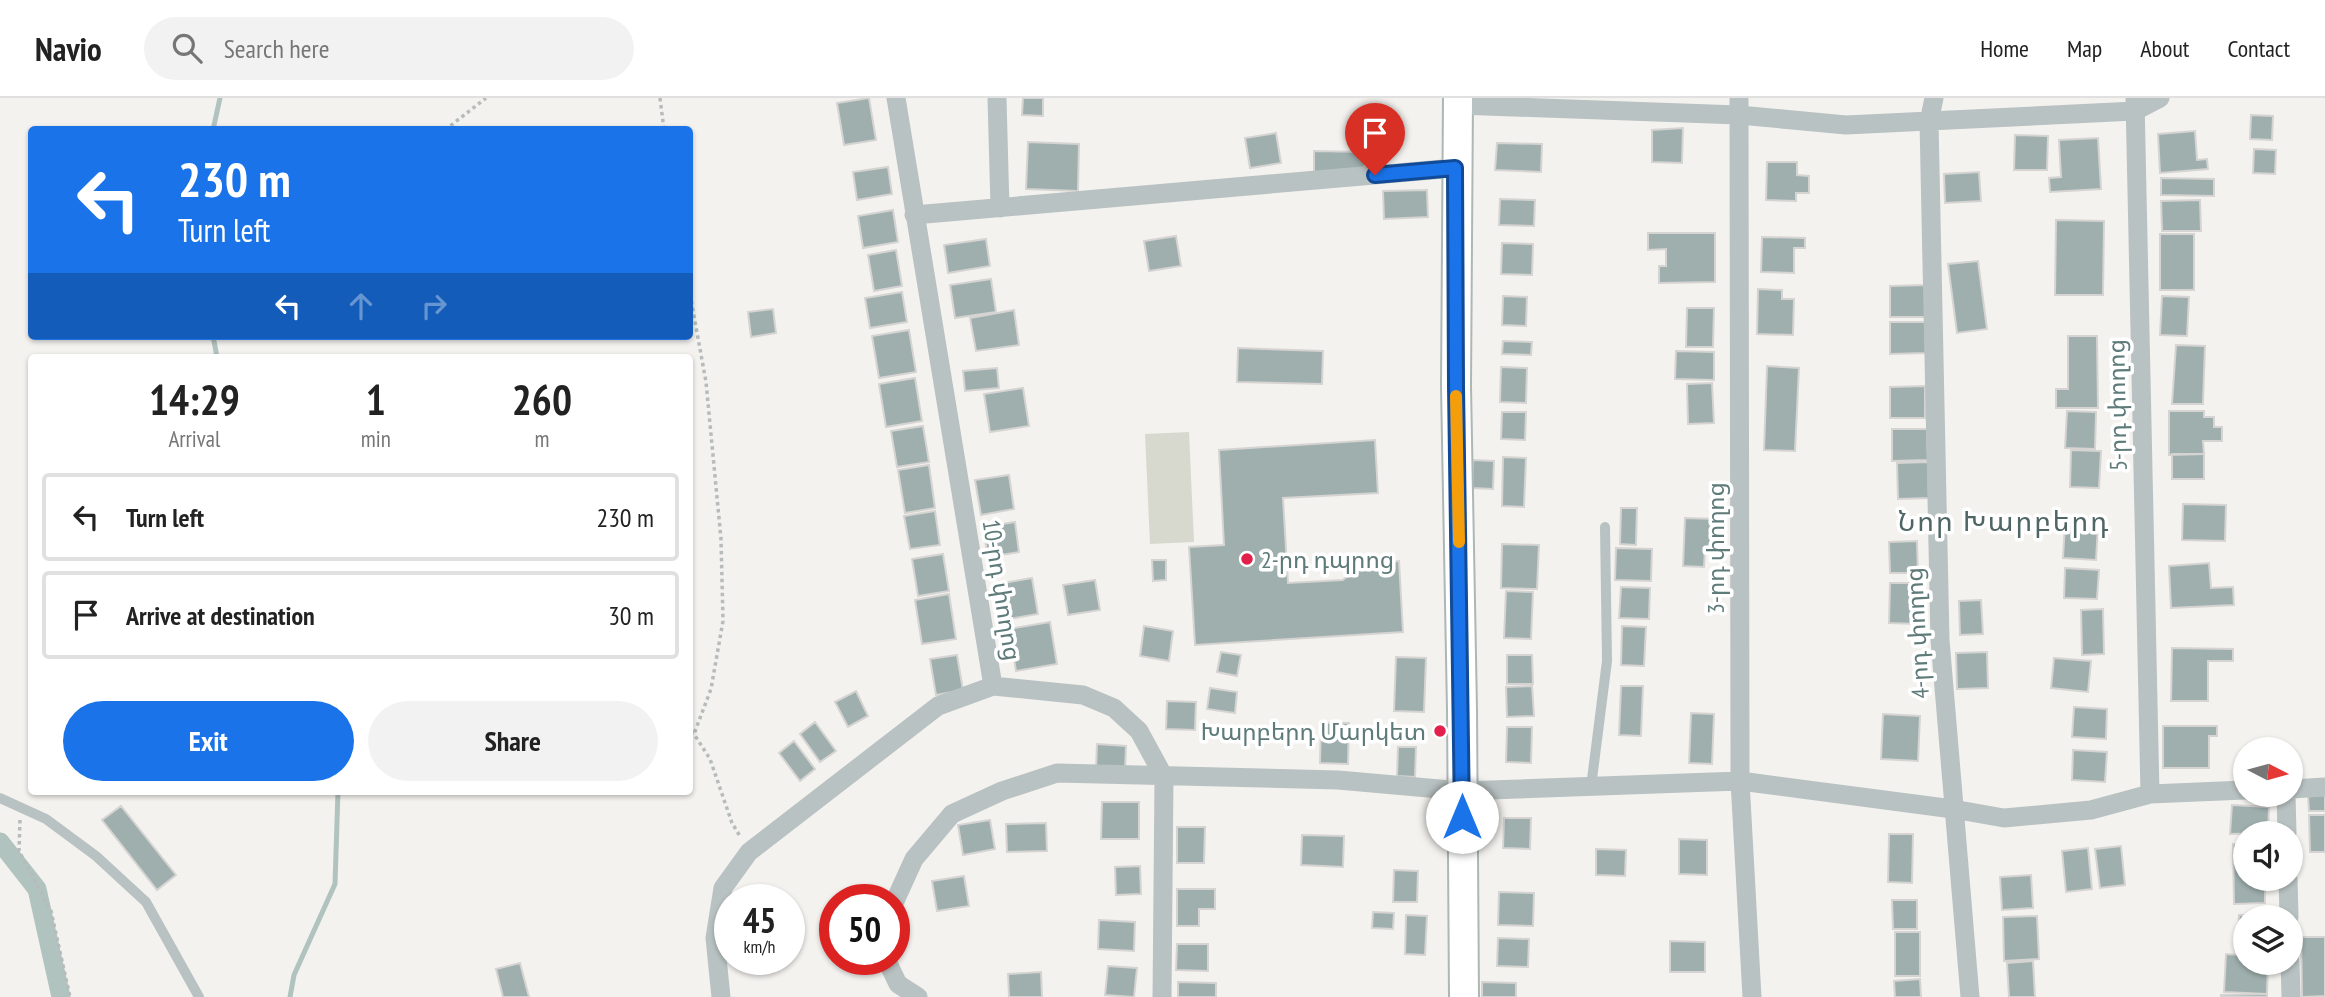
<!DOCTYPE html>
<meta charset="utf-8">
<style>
:root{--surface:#fff;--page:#f2f2f2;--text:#222;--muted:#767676;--line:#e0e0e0;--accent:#1a73e8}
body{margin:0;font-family:"PT Sans Narrow","Noto Sans Armenian",sans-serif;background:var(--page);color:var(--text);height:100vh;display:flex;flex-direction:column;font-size:26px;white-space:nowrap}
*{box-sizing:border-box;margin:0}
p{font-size:23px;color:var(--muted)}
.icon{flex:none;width:38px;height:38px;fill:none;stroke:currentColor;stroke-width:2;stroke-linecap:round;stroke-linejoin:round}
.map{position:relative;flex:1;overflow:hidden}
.panel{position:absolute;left:28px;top:256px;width:665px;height:441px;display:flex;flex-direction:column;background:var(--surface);border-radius:7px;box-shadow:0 2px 5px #0004}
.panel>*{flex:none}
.top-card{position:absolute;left:28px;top:28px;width:665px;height:214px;border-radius:7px;box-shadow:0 2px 5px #0004;background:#1a73e8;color:#fff;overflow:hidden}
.needle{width:46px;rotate:96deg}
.controls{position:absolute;left:2233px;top:639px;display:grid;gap:14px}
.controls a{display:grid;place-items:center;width:70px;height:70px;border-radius:50%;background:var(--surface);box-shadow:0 2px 5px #0004;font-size:35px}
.speed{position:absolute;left:714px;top:786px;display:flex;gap:14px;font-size:35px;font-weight:700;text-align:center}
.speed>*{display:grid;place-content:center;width:91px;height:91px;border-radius:50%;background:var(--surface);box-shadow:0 2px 5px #0004;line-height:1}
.speed small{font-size:18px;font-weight:400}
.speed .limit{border:10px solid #d22;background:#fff;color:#111}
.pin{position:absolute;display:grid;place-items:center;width:60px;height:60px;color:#fff;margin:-72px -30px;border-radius:50% 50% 50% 0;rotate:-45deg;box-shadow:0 0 7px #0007}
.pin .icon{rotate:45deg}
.me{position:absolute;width:77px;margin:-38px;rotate:0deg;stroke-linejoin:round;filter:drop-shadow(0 0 5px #0008)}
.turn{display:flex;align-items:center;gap:24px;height:147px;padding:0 35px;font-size:32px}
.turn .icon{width:91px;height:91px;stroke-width:2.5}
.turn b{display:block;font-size:49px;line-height:60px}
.lanes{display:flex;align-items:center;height:66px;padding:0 35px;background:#0003;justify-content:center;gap:35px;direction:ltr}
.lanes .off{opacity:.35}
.eta{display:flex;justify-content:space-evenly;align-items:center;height:119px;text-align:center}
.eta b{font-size:42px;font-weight:600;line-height:49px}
.button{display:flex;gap:14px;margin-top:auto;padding:14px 35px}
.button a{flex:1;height:80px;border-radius:42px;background:var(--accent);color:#fff;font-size:28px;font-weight:600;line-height:80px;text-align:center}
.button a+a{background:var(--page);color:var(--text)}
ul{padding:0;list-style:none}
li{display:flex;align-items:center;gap:21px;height:88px;margin:0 14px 10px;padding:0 21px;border:4px solid var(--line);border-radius:7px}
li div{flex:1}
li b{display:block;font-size:26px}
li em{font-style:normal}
header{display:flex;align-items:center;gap:42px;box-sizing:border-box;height:98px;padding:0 35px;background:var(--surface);border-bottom:2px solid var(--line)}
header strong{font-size:33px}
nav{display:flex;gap:38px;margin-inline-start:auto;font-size:24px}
.search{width:490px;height:63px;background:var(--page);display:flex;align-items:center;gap:18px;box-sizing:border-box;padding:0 24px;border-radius:38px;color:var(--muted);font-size:26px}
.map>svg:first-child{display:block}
.green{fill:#d7d9ce}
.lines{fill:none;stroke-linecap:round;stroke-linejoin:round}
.stream{stroke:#b1c3bf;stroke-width:5}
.canal{stroke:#b1c3bf;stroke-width:19}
.building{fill:#9eafad;stroke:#d5d4d2;stroke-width:2}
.secondary-casing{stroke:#acb7b6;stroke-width:32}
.path{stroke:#b6bbbb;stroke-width:3.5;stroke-dasharray:3.5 3.5;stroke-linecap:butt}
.service{stroke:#b9c2c2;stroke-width:10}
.minor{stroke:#b9c2c2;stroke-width:19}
.secondary{stroke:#fff;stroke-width:28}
.route-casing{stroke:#114b97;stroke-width:18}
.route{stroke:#1a73e8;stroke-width:12}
.slow{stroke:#f59e0b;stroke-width:12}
.poi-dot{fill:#e3204b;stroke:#fff;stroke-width:2.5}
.labels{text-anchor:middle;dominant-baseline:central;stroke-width:7;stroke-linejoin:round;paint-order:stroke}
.street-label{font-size:24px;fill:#5e7b7a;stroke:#fff}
.poi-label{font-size:24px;fill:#5e7b7a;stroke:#fff;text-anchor:start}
.quarter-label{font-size:28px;letter-spacing:2px;fill:#506665;stroke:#fff}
</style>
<header>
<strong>Navio</strong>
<div class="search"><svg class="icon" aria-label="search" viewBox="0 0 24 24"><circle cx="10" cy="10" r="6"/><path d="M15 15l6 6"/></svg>Search here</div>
<nav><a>Home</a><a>Map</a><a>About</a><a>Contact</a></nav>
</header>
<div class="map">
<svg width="2325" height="899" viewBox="0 0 2325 899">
<rect width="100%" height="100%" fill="#f4f2ef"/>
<!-- green -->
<path class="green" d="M1189,334L1194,444L1150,446L1145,336Z"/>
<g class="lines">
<!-- stream -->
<path class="stream" d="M213,32L220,0
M213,238L217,259
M290,899L294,877L335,786L338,693"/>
<!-- canal -->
<path class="canal" d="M0,744L37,791L61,899"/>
</g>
<!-- building -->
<path class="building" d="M869,0L876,42L844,47L837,5Z
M1023,0H1043V18L1022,17Z
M2251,17L2273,18L2272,42L2250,41Z
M1683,30L1682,65L1652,64V32Z
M2195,33L2197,62L2207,61L2208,71L2160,75L2158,36Z
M1276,35L1281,65L1250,70L1245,40Z
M2015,37L2048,38L2047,72H2014Z
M2098,40L2101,91L2050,94L2049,80L2061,79L2059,42Z
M1028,44L1079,46L1078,93L1026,91Z
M1497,45L1542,46L1541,74L1495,72Z
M2254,51L2276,52L2275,76L2253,75Z
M1314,53L1365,54V74H1314Z
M1767,64H1797V77L1809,78V95H1796V103L1766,102Z
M888,69L892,96L857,102L853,74Z
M1979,74L1981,103L1945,105L1944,76Z
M2161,80L2214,81V98L2161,97Z
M1427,92L1428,119L1384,121L1383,93Z
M1500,101L1535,102L1534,128L1499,127Z
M2200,102L2201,133H2162L2161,103Z
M893,112L898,144L863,150L858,118Z
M2056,122L2104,123L2103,197H2055Z
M1648,135H1715V184L1659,185V168H1666V151L1648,152Z
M2160,136H2194V192H2160Z
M1176,138L1181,168L1149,173L1144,143Z
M1762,139L1805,140V150H1794V175L1761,174Z
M986,141L990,168L948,175L944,147Z
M1502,145L1533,146L1532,177L1501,176Z
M896,152L902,188L874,193L868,157Z
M1978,163L1987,231L1957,235L1948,166Z
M991,181L996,214L955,220L950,187Z
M1926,187V219H1890V188Z
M1758,191L1782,192V201H1794L1793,237L1757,236Z
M902,194L907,224L870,230L865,200Z
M1503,198L1527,199L1526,228L1502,227Z
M2162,198L2189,199L2187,238L2160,237Z
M1687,210H1714L1713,249H1686Z
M773,211L776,235L751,239L748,214Z
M1014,212L1019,247L976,253L970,220Z
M1890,224H1925L1926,255L1890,256Z
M909,232L916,274L879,280L872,238Z
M2068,238H2097L2098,310H2056V291H2068Z
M1503,243L1532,244L1531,257L1502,256Z
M2176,247L2205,248L2203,306H2172Z
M1238,250L1323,253L1322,286L1237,284Z
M1676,253L1714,254V282L1675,281Z
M1767,268L1799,270L1795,353L1764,352Z
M1501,269L1527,270L1526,305L1500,304Z
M997,270L999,290L965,293L963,273Z
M915,280L922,323L886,329L879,286Z
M1712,285L1714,325L1688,326L1687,286Z
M1925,288V320H1890V289Z
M1023,290L1029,328L990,334L984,296Z
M2067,313L2096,314L2095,351L2065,350Z
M2169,313H2204V319H2214V329H2222V343H2203L2204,356L2169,357Z
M1502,314H1526L1525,342L1501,341Z
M923,328L929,364L897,369L891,333Z
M1892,331H1927L1928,362L1892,363Z
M1375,342L1378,395L1283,400L1288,485L1343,482L1360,465L1399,463L1403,534L1195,547L1189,449L1224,447L1219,352Z
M2071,352L2101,353L2099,390L2070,389Z
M2172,356H2204V381H2172Z
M1503,359L1526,360L1524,409L1502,408Z
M1473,362L1494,363L1493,391L1472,390Z
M1928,364L1929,400L1898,401L1897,365Z
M929,367L935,410L905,415L898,372Z
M1009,377L1014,411L981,417L975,382Z
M2183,406L2226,407L2225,443L2182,442Z
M1621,410H1637L1636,447L1620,446Z
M935,413L940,447L910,451L904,418Z
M1685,420L1717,421V451H1705L1704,469L1683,468Z
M1015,424L1019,454L988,459L983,429Z
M2065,426L2098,428L2096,462L2063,460Z
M1917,443L1918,475H1890L1889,444Z
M1502,446L1539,447L1537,491L1501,490Z
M1616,450L1652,451L1651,483L1615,482Z
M943,456L949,493L918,498L912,461Z
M1152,462H1166V482L1153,483Z
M2209,465L2211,490L2233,489L2234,507L2171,510L2169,468Z
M2065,470L2099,472L2097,501L2064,500Z
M1032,480L1038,516L1009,521L1003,485Z
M1095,482L1100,512L1068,517L1063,487Z
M1890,485H1917V526L1889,525Z
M1621,489L1650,490L1649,521L1619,520Z
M1506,493L1533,494L1531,541L1504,540Z
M949,496L956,541L922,546L915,502Z
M1981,502L1983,536L1960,537L1959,503Z
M2103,511L2104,556L2082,557L2081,512Z
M1050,524L1057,566L1016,573L1009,531Z
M1144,528L1173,533L1169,563L1140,558Z
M1622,528L1646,529L1644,568L1621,567Z
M2172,550L2233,551V563H2208V603H2171Z
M1221,554L1241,557L1237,578L1217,574Z
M1987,554L1988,590L1957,591L1956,555Z
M957,557L963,592L936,597L930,561Z
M1507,557H1532L1533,586H1507Z
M1396,559L1426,560L1424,614L1394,613Z
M2054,560L2091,563L2088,594L2051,590Z
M1532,588L1534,618L1507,619L1506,589Z
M1621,588H1643L1641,638L1619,637Z
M1210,590L1237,594L1235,615L1207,611Z
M856,593L868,618L848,629L835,604Z
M1167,603L1196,604L1195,632L1166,631Z
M2074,609L2107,611L2106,641L2072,639Z
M1691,615L1714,616L1712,666L1689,665Z
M1883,616L1920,618L1918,663L1881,661Z
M815,624L836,653L820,664L800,636Z
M1321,625H1349L1348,666L1320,665Z
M2163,628H2217V638H2209V670H2163Z
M1507,629H1532L1531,665L1506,664Z
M794,643L815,671L800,683L779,655Z
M1097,646L1126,648L1125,673L1096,671Z
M1398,649H1416L1415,679L1397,678Z
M2073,652L2107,654L2105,684L2072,682Z
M2325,697V713H2309L2308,698Z
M1102,704H1139V741H1101Z
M2232,707L2269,709L2268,735L2230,736Z
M121,708L176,777L157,792L102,722Z
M2309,717H2325V754H2310Z
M1504,720H1531L1530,751L1503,750Z
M990,722L995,751L963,757L958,727Z
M1046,725L1047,753L1007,754L1006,726Z
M1177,729H1205L1204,765H1177Z
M1889,736H1913L1912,785L1888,784Z
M1302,737L1344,738L1343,769L1301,767Z
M1679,741L1707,742V777L1679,776Z
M2233,746H2245V780H2265V805L2234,806Z
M2121,748L2125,787L2100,790L2095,751Z
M2088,750L2092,791L2066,794L2062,753Z
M1596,751L1626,752L1625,778L1596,777Z
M1140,768L1141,796L1116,797L1115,769Z
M1394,772L1418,773L1417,804H1393Z
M2031,777L2033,810L2002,812L2000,779Z
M964,778L969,808L937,813L932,783Z
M1177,791H1215V811H1199V828H1177Z
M1499,794L1534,795L1533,828L1498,827Z
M1892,802H1917V831H1893Z
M1373,814L1394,815L1393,831L1372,830Z
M1406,817L1427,818L1425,857L1405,856Z
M2239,817L2270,818L2245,819V864H2268L2267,896L2224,894L2226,856L2238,857Z
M2037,818L2039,861L2004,863L2003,819Z
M1099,822L1135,824L1134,853L1098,851Z
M1895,834H1920V878H1895Z
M2301,839H2325V898L2302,899Z
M1498,840L1529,841L1528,869L1497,868Z
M1670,843L1705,844V874H1670Z
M1177,846H1208V873L1176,872Z
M2033,863L2035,899H2009L2007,865Z
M520,865L529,899H503L496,871Z
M1108,868L1137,870L1134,899L1105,897Z
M1041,874L1042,899H1009L1008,876Z
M1920,881L1921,899H1895L1894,883Z
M1178,884L1216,885V899H1178Z
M1482,884L1516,885V899H1482Z
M2267,896V899H2221V897Z"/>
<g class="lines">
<!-- secondary casing -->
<g class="secondary-casing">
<path id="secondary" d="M1458,0L1456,288L1462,612L1464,899"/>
</g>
<!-- path -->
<path class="path" d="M660,0L664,32
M445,32L486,0
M690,196L706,284L721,441L723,523L711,591L694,636
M690,635L694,636L710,661L732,725L741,740
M20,722L19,753L51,813L70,899"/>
<!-- service -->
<path class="service" d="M1591,689L1607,563L1605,429
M0,700L46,721L96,758L146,804L199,899"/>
<!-- minor -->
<path class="minor" d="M896,0L993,588
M997,0L1000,110
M1739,0L1740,683L1752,899
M1934,0L1929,24L1940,542L1970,899
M2135,1L2150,696
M1458,7L1739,17L1846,27L2135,13L2160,0
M914,117L1455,70
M2291,691L2325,689
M2286,696L2287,735
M2288,780L2289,819
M894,805L914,761L952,716L1002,693L1057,675L1338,682L1462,693L1740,683L1953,711L2004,720L2091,712L2150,696L2245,692
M886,861L898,886L918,899
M2290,864L2291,899
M721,899L715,840L723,790L749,754L938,608L993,588L1083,597L1114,610L1139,633L1164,679L1162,899"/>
<!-- secondary -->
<use href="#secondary" class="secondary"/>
</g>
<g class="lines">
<!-- route casing -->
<g class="route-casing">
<path id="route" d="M1375,77L1455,70L1456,288L1462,719"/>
</g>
<!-- route -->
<use href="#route" class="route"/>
<!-- slow -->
<path class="slow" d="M1456,298L1459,444"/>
</g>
<!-- markers -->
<g class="poi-dot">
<circle cx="1247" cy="461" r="7"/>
<circle cx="1440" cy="633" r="7"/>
</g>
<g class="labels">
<!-- street labels -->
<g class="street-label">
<text transform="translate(2117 307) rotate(-91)">5-րդ փողոց</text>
<text transform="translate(1715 450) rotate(-90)">3-րդ փողոց</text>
<text transform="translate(1002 492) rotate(81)">10-րդ փողոց</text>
<text transform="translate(1917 535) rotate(-93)">4-րդ փողոց</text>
</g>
<!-- poi labels -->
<g class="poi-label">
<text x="1261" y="461">2-րդ դպրոց</text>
<text x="1426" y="633" text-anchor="end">Խարբերդ Մարկետ</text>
</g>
<!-- quarter labels -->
<g class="quarter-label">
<text x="2004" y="422">Նոր Խարբերդ</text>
</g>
</g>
</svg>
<div class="controls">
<a><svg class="needle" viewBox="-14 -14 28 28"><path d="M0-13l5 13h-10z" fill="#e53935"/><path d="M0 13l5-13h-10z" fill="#767676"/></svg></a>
<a><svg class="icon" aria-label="sound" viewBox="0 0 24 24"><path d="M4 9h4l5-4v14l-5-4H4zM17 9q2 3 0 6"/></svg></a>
<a><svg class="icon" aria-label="layers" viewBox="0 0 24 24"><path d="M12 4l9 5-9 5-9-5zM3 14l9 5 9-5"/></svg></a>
</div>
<div class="speed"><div>45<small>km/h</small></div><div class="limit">50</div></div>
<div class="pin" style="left:1375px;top:77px;background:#d93025"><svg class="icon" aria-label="arrive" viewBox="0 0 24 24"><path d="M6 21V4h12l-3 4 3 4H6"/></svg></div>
<svg class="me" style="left:1462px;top:719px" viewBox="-20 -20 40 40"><circle r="19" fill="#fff"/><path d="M0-13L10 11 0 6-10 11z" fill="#1a73e8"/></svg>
<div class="top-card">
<div class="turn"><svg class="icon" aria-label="left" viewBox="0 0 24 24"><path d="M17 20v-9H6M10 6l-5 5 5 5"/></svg><div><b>230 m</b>Turn left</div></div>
<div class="lanes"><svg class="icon" aria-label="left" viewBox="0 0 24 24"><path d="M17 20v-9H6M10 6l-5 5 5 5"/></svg><svg class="icon off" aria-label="ahead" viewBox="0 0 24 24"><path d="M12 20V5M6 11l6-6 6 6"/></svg><svg class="icon off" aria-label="right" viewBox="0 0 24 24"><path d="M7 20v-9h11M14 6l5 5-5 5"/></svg></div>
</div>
<section class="panel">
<div class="eta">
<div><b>14:29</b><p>Arrival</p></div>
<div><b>1</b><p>min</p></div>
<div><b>260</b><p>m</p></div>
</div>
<ul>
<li><svg class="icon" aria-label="left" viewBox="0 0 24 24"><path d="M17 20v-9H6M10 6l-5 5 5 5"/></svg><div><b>Turn left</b></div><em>230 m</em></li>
<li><svg class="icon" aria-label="arrive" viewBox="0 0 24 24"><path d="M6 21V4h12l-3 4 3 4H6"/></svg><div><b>Arrive at destination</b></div><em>30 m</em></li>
</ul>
<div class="button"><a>Exit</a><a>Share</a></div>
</section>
</div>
